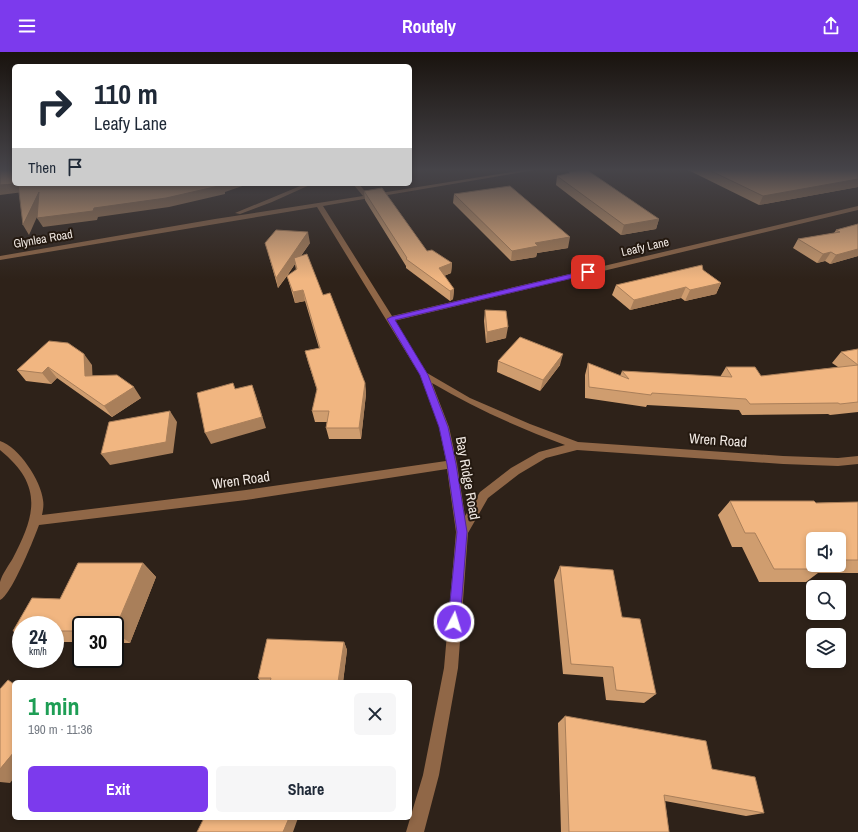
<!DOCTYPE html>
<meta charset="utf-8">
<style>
:root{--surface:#fff;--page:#f6f6f7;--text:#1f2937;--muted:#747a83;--accent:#7c3aed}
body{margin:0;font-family:"Archivo Narrow",sans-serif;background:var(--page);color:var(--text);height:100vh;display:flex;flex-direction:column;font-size:15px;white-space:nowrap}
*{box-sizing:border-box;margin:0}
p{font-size:13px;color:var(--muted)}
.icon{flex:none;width:22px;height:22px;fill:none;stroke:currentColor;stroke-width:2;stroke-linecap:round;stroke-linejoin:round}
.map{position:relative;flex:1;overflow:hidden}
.panel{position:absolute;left:12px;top:628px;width:400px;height:140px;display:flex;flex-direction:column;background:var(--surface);border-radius:6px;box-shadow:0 2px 6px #0003}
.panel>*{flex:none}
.guide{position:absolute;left:12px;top:12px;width:400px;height:122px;border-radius:6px;box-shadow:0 2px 6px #0003;background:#fff;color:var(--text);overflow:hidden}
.controls{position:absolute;left:806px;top:480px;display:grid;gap:8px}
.controls a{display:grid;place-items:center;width:40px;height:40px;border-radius:6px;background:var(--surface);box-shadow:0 2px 6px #0003;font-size:20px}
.speed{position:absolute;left:12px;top:564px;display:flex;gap:8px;font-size:20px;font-weight:700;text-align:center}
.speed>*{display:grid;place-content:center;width:52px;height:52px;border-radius:50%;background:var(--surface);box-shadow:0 2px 6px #0003;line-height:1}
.speed small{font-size:10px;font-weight:400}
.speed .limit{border:2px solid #111;border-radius:6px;background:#fff;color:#111}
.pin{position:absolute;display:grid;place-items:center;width:34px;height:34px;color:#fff;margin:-17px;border-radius:8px;box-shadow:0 2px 6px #0006}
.me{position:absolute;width:44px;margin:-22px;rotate:5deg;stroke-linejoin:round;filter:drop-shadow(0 0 3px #0008)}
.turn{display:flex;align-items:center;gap:14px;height:84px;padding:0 16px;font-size:18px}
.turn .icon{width:52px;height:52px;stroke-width:2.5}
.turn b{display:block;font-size:28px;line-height:34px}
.then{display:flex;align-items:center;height:38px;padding:0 16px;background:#0003;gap:8px;font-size:15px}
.round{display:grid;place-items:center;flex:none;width:42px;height:42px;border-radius:6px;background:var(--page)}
.headline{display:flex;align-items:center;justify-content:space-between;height:68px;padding:0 16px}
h1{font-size:24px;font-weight:800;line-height:30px;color:#1e9e55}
.cta{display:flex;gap:8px;margin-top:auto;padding:8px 16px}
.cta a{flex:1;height:46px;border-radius:6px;background:var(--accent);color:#fff;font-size:16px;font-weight:800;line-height:46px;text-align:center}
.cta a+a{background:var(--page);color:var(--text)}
header{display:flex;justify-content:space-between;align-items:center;height:52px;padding:0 16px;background:var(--accent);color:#fff;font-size:18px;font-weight:800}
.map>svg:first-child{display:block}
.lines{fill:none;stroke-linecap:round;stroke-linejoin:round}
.minor{fill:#906747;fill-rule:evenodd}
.wall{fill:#cf9d6f;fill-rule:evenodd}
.shaded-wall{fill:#a97f5a}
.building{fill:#f1b681;stroke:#a97f5a}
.route{fill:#7c3aed;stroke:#51269a}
.labels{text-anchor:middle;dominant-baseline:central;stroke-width:4;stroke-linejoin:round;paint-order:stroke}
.far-street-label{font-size:12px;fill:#f0e8e2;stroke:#241910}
.street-label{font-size:14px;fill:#f0e8e2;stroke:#241910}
</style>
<header><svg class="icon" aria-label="menu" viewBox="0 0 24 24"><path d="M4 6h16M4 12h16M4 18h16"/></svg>Routely<svg class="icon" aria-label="share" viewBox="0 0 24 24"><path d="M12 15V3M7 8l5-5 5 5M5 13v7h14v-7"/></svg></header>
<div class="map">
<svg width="858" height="780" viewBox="0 0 858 780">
<rect width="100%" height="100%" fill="#2e2219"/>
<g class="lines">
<!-- minor -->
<path class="minor" d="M524,118H535L323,154L392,264L858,154V158L394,269L427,321L470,346L530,372L578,390L783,404L838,406L858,404V412L838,414L783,412L577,398L546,406L519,422L488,446L468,481L458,616L439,723L424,780H406L423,723L444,616L456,480L447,417L246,448L39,473C34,487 11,544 0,548C0,543 0,535 0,530C2,522 9,513 13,506C36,462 43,433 0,398V389C19,395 41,429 43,448C44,453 43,458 42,463L246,438L446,409L439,375L420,323L317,155L0,208V204L215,167L363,144L353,132H359L368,143ZM432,331C474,356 519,376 565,393L539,400L511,416L480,440L465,464L457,412L449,375Z
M305,132H312L272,150L240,162L235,161Z"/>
</g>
<!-- wall -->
<path class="wall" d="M688,118H858V135L759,153Z
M569,120L659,167L656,177L621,183L556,133L557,124L569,122Z
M364,139L427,199L452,211L451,221L444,224L454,237L453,247L450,249L406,216V214L365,148Z
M454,142L568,196L537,201L536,205L511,209L453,151Z
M858,172V204L830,212L825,209L817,211L793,196L798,187L834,181L836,178Z
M310,191L301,204L323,243L365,331L366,342L361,387H329L326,376L327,370H315L312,359L317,338L308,310L305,299L319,296L305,249L295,251L290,234L287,224L278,236L268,201ZM295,212L296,218L287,224Z
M703,218L721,231L716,242L685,249L681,246L630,258L612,243L616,233Z
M485,258L506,286L486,291L484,269Z
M858,297V360L830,363L828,362L742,363L739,358L647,353L646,355L585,346V323L588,311L620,324L622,319L720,325L726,315L761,324L838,315L832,311L841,300Z
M498,309L560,313L540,339L497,320Z
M92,313V324L141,346L112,365L57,326L51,332L26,329L17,318Z
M730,449L816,451L858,450V521H818L806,530H759L742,495H732L718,463ZM839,487V513H813Z
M78,511H143L156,525L130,591H115V573H81V590H55V573H21V583L13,579L32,546L60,547Z
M560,514L622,565L656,642L644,651L606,648L603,625L563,622L554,528Z
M344,590L347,598L343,630H261L258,626Z
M565,664L712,717L764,761L746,764L665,749L669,780H561L558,671Z"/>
<!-- shaded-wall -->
<path class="shaded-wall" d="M858,127V135L759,153L763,144Z
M14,132H18L23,140L0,143V133Z
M222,132H248L225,140V142L169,155L98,165L97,168L43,175L37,166Z
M39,140L44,149L29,183L23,173Z
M659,167L656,177L621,183L624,173Z
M308,180L310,191L295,212L294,206L295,212L278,236L276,226Z
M570,185L568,196L537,201L536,205L511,209L512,199L535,191Z
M858,197V204L830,212L836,203Z
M831,200L825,209L817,211L823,202Z
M452,211L451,221L439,226V216Z
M721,231L716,242L685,249L690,238Z
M686,235L681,246L630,258L634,248Z
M454,237L453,247L450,249V239Z
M303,238L305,249L295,251L293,240Z
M508,275L506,286L486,291L487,280Z
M84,302L92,313L93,335L85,324Z
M563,302L560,313L540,339L543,328Z
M48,315L57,326L51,332L42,321Z
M365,331L366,342L361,387L359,376Z
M252,333L256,344L266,376L211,392L205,381Z
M134,335L141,346L112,365L104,354Z
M170,359L177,370L173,401L110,413L101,402Z
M143,511L156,525L130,591L115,580V577Z
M344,590L347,598L343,630H338Z
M14,700V726L10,731L0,730V717Z
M289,766H298L293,780H283Z"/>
<!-- building -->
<path class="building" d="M0,118H14V132L0,133Z
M582,118H587L659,167L624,173L557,124L570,121L569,120Z
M709,118H858V127L763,144Z
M18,132H222L223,133L166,146L94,156L93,159L37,166L39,140L23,173Z
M510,134L570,185L535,191L538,194L512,199L454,142Z
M382,136L427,199L432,198L452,211L439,216L454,237L450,239L406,207L407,206L364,139Z
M858,172V197L836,203L831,200L823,202L798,187L840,180L836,178Z
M276,178L308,180L276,226L265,191Z
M307,202L323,243L330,241L365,331L359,376H326L329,359H312L317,337L305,299L320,296L303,238L293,240L287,224L297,217L294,206Z
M702,213L703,218L721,231L690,238L686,235L634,248L616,233Z
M485,258L506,259L508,275L487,280Z
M520,285L563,302L543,328L498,309Z
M49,289L68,291L84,302L85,324L117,323L134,335L104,354L48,315L42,321L17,318Z
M858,297V313L841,300Z
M588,311L629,327L622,319L732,325L726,315H755L761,324L858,313V350L840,352L838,351L750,352L746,347L652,341L651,343L589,335Z
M233,331L235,337L252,333L262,365L205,381L197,341Z
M170,359L166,390L101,402L109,370Z
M730,449H814L816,451L858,450V508H839V487H813V513H821L823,517H774L755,481H745Z
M78,511H143L115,577V573H81V579H55V573H21V579H13L32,546L60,547Z
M560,514L613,518L622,565L640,567L656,642L616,638L613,615L571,612Z
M267,587L344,590L338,630H270L271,626H258Z
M8,628L14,632V700L0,717V637Z
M565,664L706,689L712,717L755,725L764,761L664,743L669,780H569Z
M204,766H289L283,780H197Z"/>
<!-- sky -->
<linearGradient id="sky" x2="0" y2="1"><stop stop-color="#19130e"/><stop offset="0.52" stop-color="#464449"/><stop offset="1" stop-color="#464449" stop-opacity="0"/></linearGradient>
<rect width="858" height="227" fill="url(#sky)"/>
<!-- route -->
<path class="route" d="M588,218L591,220L590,222L395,268L428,323L448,375L456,412L467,480L460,570L459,575L454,576L450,575L448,570L457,480L447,412L439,375L420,323L387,267L391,265Z"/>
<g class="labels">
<!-- far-street labels -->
<g class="far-street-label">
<text transform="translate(43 187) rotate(-10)">Glynlea Road</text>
<text transform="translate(645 195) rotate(-13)">Leafy Lane</text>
</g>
<!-- street labels -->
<g class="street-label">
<text transform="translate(718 388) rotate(4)">Wren Road</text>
<text transform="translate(468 426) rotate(80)">Bay Ridge Road</text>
<text transform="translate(241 428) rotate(-8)">Wren Road</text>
</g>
</g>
</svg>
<div class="controls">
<a><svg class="icon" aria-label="sound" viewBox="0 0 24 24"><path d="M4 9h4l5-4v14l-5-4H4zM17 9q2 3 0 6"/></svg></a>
<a><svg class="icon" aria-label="search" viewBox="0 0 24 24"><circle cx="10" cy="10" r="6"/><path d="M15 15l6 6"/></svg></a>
<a><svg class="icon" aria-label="layers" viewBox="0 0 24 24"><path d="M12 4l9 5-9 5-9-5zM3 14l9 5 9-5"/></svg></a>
</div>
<div class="speed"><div>24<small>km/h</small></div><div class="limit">30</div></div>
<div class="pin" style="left:588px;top:220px;background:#d93025"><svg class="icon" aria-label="arrive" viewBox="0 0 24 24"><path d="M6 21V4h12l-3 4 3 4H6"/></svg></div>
<svg class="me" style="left:454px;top:570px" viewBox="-20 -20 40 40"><circle r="17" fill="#7c3aed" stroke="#fff" stroke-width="3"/><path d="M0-11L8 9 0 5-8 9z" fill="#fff"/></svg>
<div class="guide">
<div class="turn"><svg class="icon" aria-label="right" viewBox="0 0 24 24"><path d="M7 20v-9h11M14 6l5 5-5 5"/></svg><div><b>110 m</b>Leafy Lane</div></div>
<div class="then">Then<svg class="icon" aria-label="arrive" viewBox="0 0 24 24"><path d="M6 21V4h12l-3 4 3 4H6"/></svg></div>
</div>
<section class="panel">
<div class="headline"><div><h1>1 min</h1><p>190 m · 11:36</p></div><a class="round"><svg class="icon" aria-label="close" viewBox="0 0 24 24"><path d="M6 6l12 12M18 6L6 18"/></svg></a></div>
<div class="cta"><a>Exit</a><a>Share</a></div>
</section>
</div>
